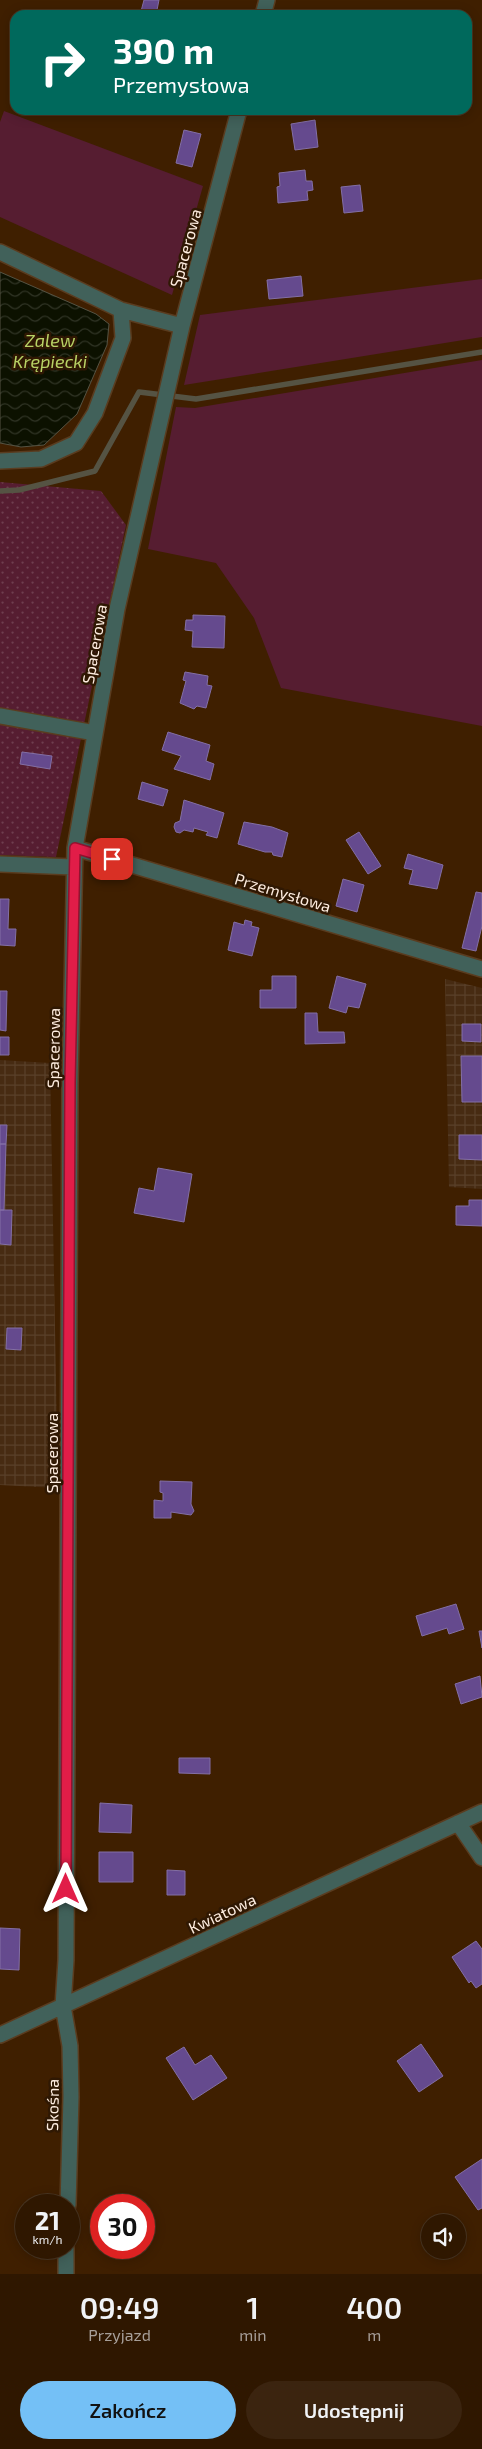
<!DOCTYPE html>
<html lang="pl">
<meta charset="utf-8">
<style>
:root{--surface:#2f1700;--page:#3b240f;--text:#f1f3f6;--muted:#a79f99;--line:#4a3622;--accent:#74c0f6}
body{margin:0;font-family:"Exo 2",sans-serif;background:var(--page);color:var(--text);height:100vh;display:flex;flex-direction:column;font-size:19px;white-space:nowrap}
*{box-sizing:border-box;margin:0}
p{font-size:16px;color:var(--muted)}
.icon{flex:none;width:28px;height:28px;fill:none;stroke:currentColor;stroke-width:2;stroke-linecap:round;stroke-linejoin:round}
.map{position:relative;height:2274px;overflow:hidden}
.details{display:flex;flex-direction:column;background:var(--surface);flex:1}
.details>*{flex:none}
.guide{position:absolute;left:10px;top:10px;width:462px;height:105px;border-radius:15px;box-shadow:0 2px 12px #0003,0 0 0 1px var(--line);background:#00695c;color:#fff;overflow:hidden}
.fabs{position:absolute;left:421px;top:2214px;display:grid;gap:10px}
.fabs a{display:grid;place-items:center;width:45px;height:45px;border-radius:50%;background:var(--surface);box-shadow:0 2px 12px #0003,0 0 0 1px var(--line);font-size:25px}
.speed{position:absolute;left:15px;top:2194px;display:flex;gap:10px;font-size:25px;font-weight:700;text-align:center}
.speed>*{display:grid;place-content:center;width:65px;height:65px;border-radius:50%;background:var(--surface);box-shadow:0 2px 12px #0003,0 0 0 1px var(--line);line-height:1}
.speed small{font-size:12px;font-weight:400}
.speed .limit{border:8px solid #d22;background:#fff;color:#111}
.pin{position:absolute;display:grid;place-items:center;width:42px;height:42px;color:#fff;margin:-21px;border-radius:10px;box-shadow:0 2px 8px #0006}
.me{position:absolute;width:55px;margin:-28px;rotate:0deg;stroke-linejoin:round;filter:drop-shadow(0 0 4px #0008)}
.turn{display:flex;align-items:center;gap:18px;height:105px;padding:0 20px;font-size:22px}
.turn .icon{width:65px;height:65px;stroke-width:2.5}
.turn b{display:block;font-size:35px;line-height:42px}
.eta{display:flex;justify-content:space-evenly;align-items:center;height:85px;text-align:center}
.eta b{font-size:30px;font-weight:600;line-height:35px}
.primary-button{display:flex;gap:10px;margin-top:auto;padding:10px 20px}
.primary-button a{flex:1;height:58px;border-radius:30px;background:var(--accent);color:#111;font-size:20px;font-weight:600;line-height:58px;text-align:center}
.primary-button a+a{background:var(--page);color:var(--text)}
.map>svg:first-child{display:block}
.industrial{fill:url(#industrial-grid)}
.grass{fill:#561d31}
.park{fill:url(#park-dots)}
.water{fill:url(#water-waves);stroke:#555343}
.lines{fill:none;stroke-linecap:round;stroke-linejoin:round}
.stream{stroke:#555343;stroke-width:5.5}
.building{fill:#654a8e;stroke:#836fa5}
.minor-casing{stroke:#5a3c1f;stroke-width:18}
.minor{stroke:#41615a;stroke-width:15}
.route-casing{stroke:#92132f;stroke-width:12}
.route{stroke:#e11d48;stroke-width:9}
.labels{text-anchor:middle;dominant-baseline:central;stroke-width:5;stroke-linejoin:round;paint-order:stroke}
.street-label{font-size:16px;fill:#feede0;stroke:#2f1803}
.water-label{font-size:18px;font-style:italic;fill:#b8d265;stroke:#2f1803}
</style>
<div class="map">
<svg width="482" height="2274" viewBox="0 0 482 2274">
<defs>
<pattern id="industrial-grid" width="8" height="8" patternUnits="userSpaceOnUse" patternTransform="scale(1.25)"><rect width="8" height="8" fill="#472b12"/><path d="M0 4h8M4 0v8" fill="none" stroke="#594029"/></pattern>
<pattern id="park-dots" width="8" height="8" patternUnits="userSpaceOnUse" patternTransform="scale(1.25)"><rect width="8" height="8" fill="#561d31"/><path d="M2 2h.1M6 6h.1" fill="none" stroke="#6f3e4f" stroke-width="1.8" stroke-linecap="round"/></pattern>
<pattern id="water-waves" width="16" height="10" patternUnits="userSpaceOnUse" patternTransform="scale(1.25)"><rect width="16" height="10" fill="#0c1100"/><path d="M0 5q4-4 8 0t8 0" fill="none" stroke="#303425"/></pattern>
</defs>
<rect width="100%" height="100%" fill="#3f1f00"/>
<!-- industrial -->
<path class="industrial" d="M445,979L482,988V1189L449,1187Z
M0,1060L50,1063L58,1488L0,1485Z"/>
<!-- grass -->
<path class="grass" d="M4,111L203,186L172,295L0,217V122Z
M482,279V337L184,385L200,315Z
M482,360V726L281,688L254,618L216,563L148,549L176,407L195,408Z"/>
<!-- park -->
<path class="park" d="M0,482L101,491L126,525L56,857L0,855Z"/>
<!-- water -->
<path class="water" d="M0,272L96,314L109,324L107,345L77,414L44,445L21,447L0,443Z"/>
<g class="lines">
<!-- stream -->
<path class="stream" d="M0,491L19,490L95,471L139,392L196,399L482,352"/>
</g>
<!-- building -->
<path class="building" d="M144,0H159L156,15H140Z
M315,120L318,147L295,150L291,124Z
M184,130L201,134L192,167L176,163Z
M305,170L306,181H312L313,190L307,191L308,200L278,203L277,187L280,186L279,173Z
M360,185L363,211L344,213L341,187Z
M301,276L303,296L269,299L267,280Z
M193,615L225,616L224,648L192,647L193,631L185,630L186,620H193Z
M185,672L208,676L207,685L212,686L206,708L197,706L194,709L180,703L186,681L183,680Z
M168,732L210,745L206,761L214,764L210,780L174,769L181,756L162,750Z
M22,752L52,756L50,769L20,764Z
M142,782L168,790L163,806L138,799Z
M184,800L224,813L217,838L206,835L208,832L194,828L193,832L184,830L180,833L176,832L174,827L175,823L180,821Z
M244,822L272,827L288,833L282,857L273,855L272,852H265L238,844Z
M359,832L381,866L368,874L346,840Z
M408,854L443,865L437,889L409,884L413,870L404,868Z
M343,879L364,885L357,912L336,906Z
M476,892L482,893V926L476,951L462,948Z
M0,899H9L8,929H16L15,946L0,945Z
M245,920L252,922L251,926L259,928L252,956L228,950L234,922L244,925Z
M272,976H296V1008H260V990H272Z
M337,976L366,984L359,1008L348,1006L346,1013L329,1008Z
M0,991H7L6,1031L0,1030Z
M305,1013H317L318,1032H344L345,1043L305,1044Z
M462,1024H481V1042L462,1041Z
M0,1037H9V1055H0Z
M461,1056H482V1102H462Z
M0,1125H7L6,1144H0Z
M459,1135H482V1160L459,1159Z
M0,1144H6L4,1210H0Z
M158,1168L192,1174L184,1222L134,1213L139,1188L154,1191Z
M469,1200H482V1226L456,1225V1206H469Z
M0,1210H12L11,1245L0,1244Z
M7,1328H22L21,1350L6,1349Z
M160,1481L192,1482L191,1504L194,1511L191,1515L171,1512V1518H154V1500L163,1501V1493L160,1492Z
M456,1604L464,1629L449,1634L447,1628L422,1636L416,1616Z
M479,1631H482V1648Z
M480,1676L482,1697L461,1704L455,1684Z
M179,1758H210V1774L179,1773Z
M100,1803L132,1805L131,1833L99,1832Z
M99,1852H133V1882H99Z
M167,1870L185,1871V1895H167Z
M0,1928L20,1929L19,1970L0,1969Z
M476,1941L482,1949V1984L476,1988L471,1981L469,1983L452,1957Z
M421,2044L443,2076L419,2092L397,2061Z
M184,2047L195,2065L211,2055L227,2078L193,2100L166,2058Z
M482,2159V2208L478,2210L455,2177Z"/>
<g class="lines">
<!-- minor casing -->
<g class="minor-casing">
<path id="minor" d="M263,15L267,0
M0,252L121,310L182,326
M0,461L41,459L76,443L95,413L123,338L121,310
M0,716L95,733
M75,848L482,969
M0,864L73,867
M458,1823L482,1858
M0,2035L482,1812
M68,2205L71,2097L70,2046L63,2006L66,1960L70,1082L75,848L117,609L182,326L239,110
M66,2274V2248"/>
</g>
<!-- minor -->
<use href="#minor" class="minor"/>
</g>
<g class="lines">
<!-- route casing -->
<g class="route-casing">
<path id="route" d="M66,1889L70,1082L75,848L112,859"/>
</g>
<!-- route -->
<use href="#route" class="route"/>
</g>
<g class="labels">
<!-- street labels -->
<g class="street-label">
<text transform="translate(185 248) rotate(-75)">Spacerowa</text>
<text transform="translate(94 644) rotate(-80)">Spacerowa</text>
<text transform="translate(283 892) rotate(17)">Przemysłowa</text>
<text transform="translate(53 1048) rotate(-89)">Spacerowa</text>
<text transform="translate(51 1453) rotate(-90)">Spacerowa</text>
<text transform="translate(222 1913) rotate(-25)">Kwiatowa</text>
<text transform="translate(52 2105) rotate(-89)">Skośna</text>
</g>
<!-- water labels -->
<g class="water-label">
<text x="50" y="340">Zalew<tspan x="50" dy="21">Krępiecki</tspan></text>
</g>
</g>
</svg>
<div class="fabs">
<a><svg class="icon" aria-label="sound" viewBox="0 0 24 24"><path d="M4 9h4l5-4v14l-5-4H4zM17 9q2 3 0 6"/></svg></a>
</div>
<div class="speed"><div>21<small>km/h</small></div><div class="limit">30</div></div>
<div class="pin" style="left:112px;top:859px;background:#d93025"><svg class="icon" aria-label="arrive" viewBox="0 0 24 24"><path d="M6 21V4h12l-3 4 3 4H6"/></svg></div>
<svg class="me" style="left:66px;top:1889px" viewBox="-20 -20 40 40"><path d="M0-17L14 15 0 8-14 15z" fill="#e11d48" stroke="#fff" stroke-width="4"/></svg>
<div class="guide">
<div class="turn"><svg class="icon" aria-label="right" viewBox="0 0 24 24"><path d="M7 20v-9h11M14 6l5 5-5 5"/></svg><div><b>390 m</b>Przemysłowa</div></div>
</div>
</div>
<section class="details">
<div class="eta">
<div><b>09:49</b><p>Przyjazd</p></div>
<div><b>1</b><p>min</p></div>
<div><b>400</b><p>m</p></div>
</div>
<div class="primary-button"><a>Zakończ</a><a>Udostępnij</a></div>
</section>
